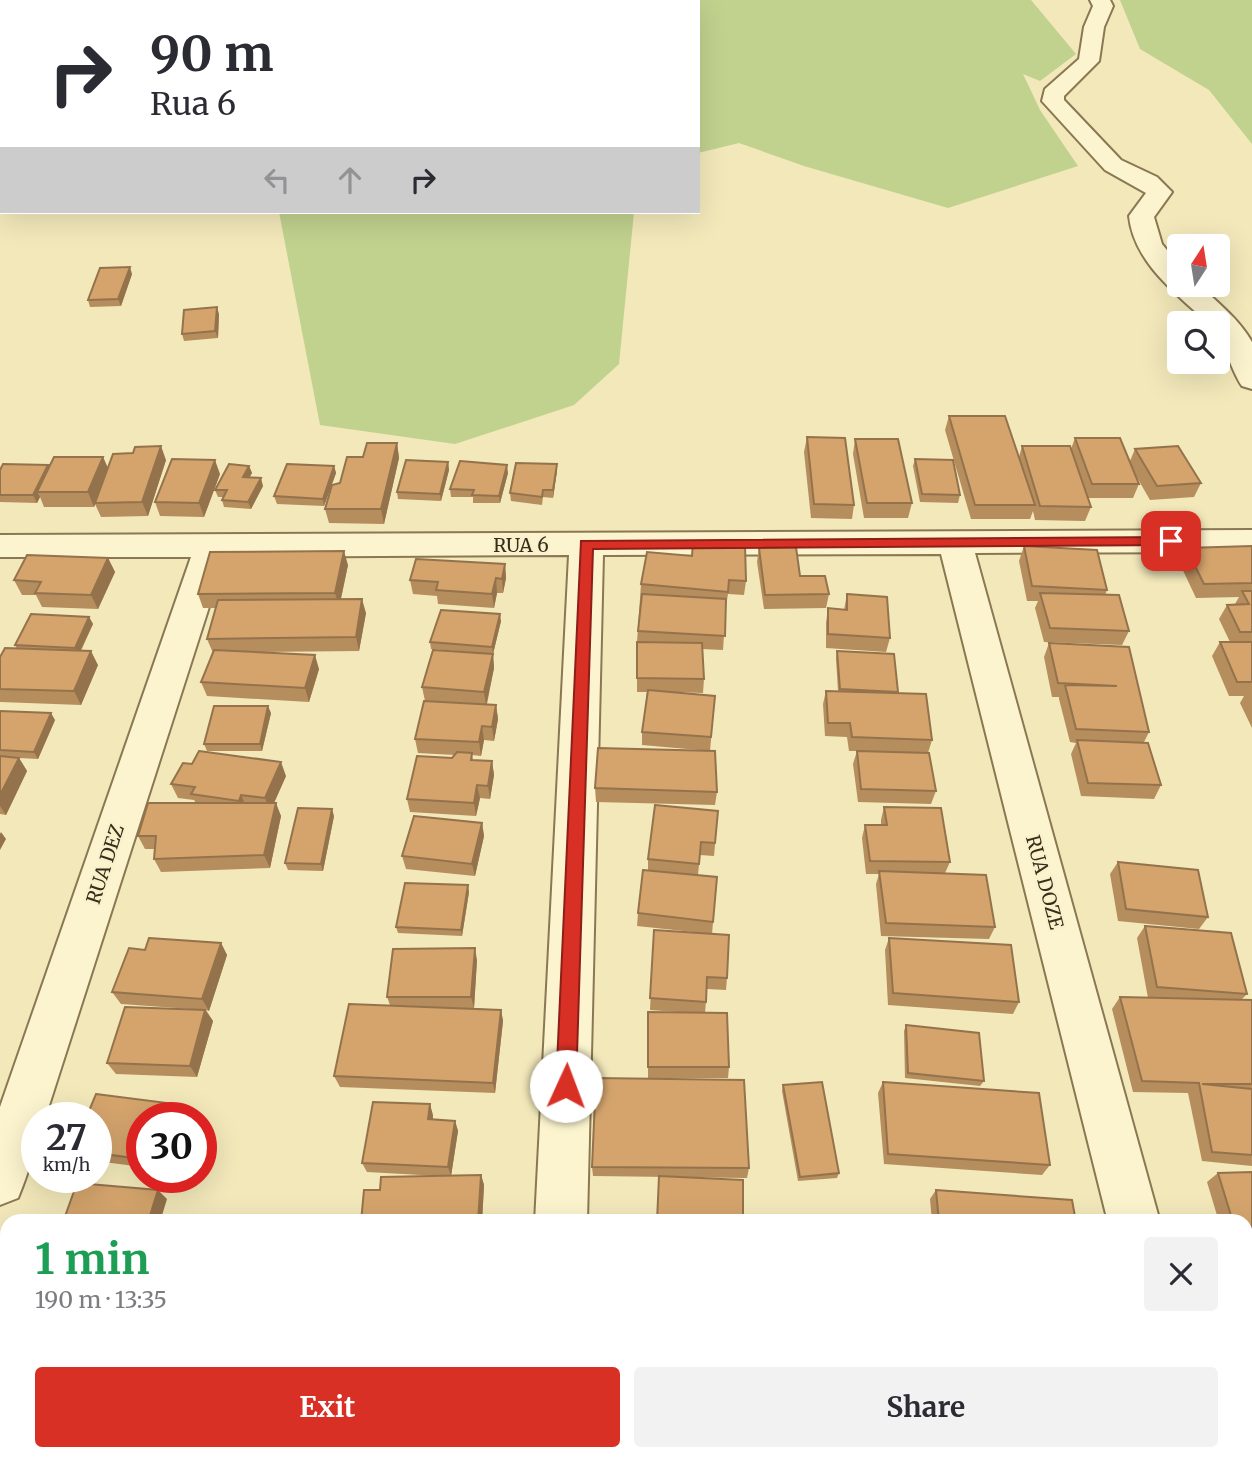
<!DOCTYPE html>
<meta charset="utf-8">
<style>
:root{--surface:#fff;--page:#f2f2f3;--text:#2b2b33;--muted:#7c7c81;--accent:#d93025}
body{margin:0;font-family:Merriweather,serif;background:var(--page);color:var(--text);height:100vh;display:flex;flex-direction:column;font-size:26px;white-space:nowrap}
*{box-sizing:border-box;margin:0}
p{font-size:23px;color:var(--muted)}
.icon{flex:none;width:38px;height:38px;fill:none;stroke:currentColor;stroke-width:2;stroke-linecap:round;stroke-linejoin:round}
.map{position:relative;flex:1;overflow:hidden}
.sheet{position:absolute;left:0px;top:1214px;width:1253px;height:247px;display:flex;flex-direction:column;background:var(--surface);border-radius:21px 21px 0 0;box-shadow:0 7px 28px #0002}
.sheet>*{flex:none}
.guide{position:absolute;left:0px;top:0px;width:700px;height:214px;box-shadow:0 7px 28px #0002;background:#fff;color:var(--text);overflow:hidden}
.needle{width:46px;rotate:12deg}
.tools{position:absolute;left:1167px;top:234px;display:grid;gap:14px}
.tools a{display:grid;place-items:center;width:63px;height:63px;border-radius:7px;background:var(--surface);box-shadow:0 7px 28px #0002;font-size:35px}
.speed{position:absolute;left:21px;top:1102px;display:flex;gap:14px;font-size:35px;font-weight:700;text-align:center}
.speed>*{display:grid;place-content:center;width:91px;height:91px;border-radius:50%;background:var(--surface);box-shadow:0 7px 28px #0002;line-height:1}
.speed small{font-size:18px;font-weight:400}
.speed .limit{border:10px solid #d22;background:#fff;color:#111}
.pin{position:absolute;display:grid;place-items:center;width:60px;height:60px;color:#fff;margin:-30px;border-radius:14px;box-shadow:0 4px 10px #0006}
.me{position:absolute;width:77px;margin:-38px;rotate:2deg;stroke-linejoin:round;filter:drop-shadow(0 0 5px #0008)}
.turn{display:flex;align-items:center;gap:24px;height:147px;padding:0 35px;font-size:32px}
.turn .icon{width:91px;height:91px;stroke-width:2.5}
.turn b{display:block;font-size:49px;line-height:60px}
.lanes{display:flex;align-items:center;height:66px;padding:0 35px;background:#0003;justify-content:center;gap:35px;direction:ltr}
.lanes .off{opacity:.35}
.round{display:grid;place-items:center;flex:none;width:74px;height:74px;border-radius:7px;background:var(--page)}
.headline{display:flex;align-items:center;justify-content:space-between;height:119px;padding:0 35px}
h1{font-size:42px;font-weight:700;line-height:52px;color:#1e9e55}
.cta{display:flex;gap:14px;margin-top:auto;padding:14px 35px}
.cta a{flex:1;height:80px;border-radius:7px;background:var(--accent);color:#fff;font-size:28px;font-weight:700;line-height:80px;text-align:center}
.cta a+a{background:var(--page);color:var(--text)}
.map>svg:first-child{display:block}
.green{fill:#c1d18e}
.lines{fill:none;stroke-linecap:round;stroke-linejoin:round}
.street-casing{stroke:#8a7753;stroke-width:4}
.street{fill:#fcf4ce;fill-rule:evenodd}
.wall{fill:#b68d5d}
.shaded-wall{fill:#94734c}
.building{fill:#d4a46c;stroke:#94734c;stroke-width:2}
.route{fill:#d93025;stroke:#8d1f18;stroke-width:2}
.labels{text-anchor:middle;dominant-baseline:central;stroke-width:5;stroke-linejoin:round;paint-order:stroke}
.street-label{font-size:19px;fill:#382c1a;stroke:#f9f1cb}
</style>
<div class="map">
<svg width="1252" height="1460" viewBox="0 0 1252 1460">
<rect width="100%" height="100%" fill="#f2e8ba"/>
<!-- green -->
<path class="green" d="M258,0H1031L1076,54L1040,81L1023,74L1040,110L1078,166L948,208L804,166L739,143L698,153V2Z
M1120,0H1252V144L1209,90L1140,49Z
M279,212H634L619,364L574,405L455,444L320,425Z"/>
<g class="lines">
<!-- street casing -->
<g class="street-casing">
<path id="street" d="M1090,0H1110L1113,6L1104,27L1099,61L1064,96V100L1121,160L1157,177L1172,192L1154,217L1162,244L1180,266V285H1199C1218,303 1239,319 1252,342V389L1242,386C1235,377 1218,334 1218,324H1209C1177,294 1134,263 1129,216L1146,193L1105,170L1042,101L1045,89L1079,59L1084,27L1093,6Z
M1252,530V552L975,553L1160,1222H1108L941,554L603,555L587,1222H535L569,555L225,557L45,1118H37C37,1147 29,1171 18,1198L0,1205V1107L191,557H0V535Z
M524,1454H582L581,1460H523Z
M1167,1454H1225L1226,1460H1168Z"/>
</g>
<!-- street -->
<use href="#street" class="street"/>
</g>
<!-- wall -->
<path class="wall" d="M132,274L121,306L90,307L88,300Z
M219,314L218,338L184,341L182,334Z
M949,416L1019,457L1022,446L1071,449L1075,438L1130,461L1135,449L1201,483L1194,497L1150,500L1135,474L1139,484L1133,498H1088L1091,507L1085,521L1035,520L1033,511L1030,519H971L945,430Z
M807,437L854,505L852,519L811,518L804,452Z
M855,439L912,503L908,518H864L853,454Z
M397,443L399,458L384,524L329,523L325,509L340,483L363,457Z
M103,457L108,468L166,460L148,516L101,517L95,504L94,507H44L40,497L37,503L0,502V470L48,465L49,467Z
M915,459L960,495L958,503L920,502L913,466Z
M448,462L449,470L441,501L398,499L397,492Z
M557,464V471L553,498L543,497L542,505L511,501L510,493Z
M249,466L252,473L249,478L263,486L251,509L224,507L222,500L223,497H218L215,490Z
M334,466L336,473L324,506L277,504L274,496Z
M508,473L500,503H473V497H451L450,489Z
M220,474L204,517L160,516L155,502Z
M1024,546L1107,590L1105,595L1129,631L1122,645L1044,642L1035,608L1038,601H1027L1019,561Z
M1252,546V728L1240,703L1244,696H1229L1212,656L1220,642H1230L1219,619L1227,605L1235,604L1239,597L1196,598L1179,562L1186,548Z
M759,548L829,594L826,608L764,609L757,562Z
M647,552L746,581L744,595L728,594L726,606L723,650L702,649L704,679L703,693L676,692L715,696L710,751L642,745V732L647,692H637V642L641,584Z
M108,558L115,572L98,609L42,607L36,595H22L14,580Z
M505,564L506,578L503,593H497L494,608L438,604L437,596L413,594L410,580Z
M348,565L341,599L366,613L359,651L260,652L319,669L309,702L207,696L201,682L213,653L207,639L216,608H203L198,594Z
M847,594L890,638L886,652L826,648V623L828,608L844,610Z
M89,617L93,624L81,651L98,665L81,705L0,702V657L17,649L15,645Z
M501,621L493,654L431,649L430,642Z
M1049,643L1149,732L1144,742L1161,785L1154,799L1081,796L1071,754L1076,743L1070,742L1059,699V697H1052L1044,657Z
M837,651L898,692L897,693L932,740L928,753L936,791L931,804L858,802L853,764L857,751H849L847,737L825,736L823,704L826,691H838L836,658Z
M493,654L494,668L487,704L496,705L498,719L494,741L484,740L481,756L472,755L473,760L492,761L494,775L490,799L480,798L476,816L410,812L407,799L455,755L418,753L415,739L425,701L422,687Z
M0,711L55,720L38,759L19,758L27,771L6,815L0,814Z
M271,713L262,751H207L204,744Z
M286,776L274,803L281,816L270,868L161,872L154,859L155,849H145L138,836L196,803L194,800L178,798L171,784Z
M595,788L717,792L715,805L596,802Z
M884,807L950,862L945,873L995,927L989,939L881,936L876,884L879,874H866L862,838L865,825H881V820Z
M718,811L714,856L700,855L698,875L717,877L712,934L727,978L726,990L707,989L705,1013L729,1067L728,1078H648V1012L692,1013L650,1010L654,930L703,933L637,926L638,913L648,870V859Z
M334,816L323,871L288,870L285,863Z
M482,823L484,836L475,876L406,869L402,856Z
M1118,862L1208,917L1199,929L1118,921L1110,874Z
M469,892L462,936L398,933L396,927Z
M1145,926L1247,994L1242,999L1252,1000V1166L1202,1161L1188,1093L1133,1092L1112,1009L1120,997L1148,998L1137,938Z
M889,938L1019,1002L1013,1014L888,1005L885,950Z
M221,943L227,955L209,1011L206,1010L213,1021L197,1077L116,1074L107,1063L191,1009L121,1004L112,992L145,950Z
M477,960L474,1008L501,1010L503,1021L495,1093L340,1087L334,1076L390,1005L387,997Z
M906,1025L984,1081L980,1086L905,1078L904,1031Z
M883,1082L1050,1165L1042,1175L884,1164L878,1093Z
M783,1085L839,1173L837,1178L798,1181L782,1091Z
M183,1114L182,1118H142V1167L96,1161V1118Z
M433,1115V1119L455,1121L458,1131L451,1176L481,1175L484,1185L482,1222H361L380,1190L439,1176L367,1172L362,1163Z
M592,1167L749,1168L747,1178L593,1176Z
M1252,1172V1253H1246V1222H1219L1207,1182L1218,1173Z
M936,1190L1076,1222H932L930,1199Z
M652,1454H761V1460H668L652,1459Z
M969,1454H1088L1089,1460H969Z"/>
<!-- shaded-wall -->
<path class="shaded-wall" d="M130,267L132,274L121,306L118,299Z
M217,307L219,314L218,338L215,331Z
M397,443L399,458L384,524L381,509Z
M161,446L166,460L148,516L142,502Z
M103,457L109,471L94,507L88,492Z
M215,460L220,474L204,517L199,503Z
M448,462L449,470L441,501L440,494Z
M557,464V471L553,498V490Z
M48,465L52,472L37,492L40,497L37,503L33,495Z
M507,465L508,473L500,503L499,496Z
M249,466L252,473L245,485L243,477Z
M334,466L336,473L324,506L323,499Z
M261,478L263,486L251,509L248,502Z
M344,551L348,565L339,607L335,593Z
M108,558L115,572L98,609L91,595Z
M505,564L506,578L503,593L502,579Z
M496,578L497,593L494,608L492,594Z
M362,599L366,613L359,651L356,637Z
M500,614L501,621L493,654L492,647Z
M89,617L93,624L78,655L75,648Z
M91,651L98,665L81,705L74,691Z
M493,654L494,668L486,706L484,692Z
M315,655L319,669L309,702L305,688Z
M496,705L498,719L494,741L492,727Z
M268,706L271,713L262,751L260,744Z
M51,713L55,720L38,759L34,752Z
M482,726L484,740L481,756L479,742Z
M19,758L27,771L6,815L0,806V795Z
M492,761L494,775L490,799L488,786Z
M281,762L286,776L270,812L265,798Z
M477,785L480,798L476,816L474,803Z
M241,795L247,808L245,814L239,801Z
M276,803L281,816L270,868L264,855Z
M332,809L334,816L323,871L321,864Z
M482,823L484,836L475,876L472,864Z
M1,832L6,839L0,850V834Z
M468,885L469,892L462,936L461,930Z
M221,943L227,955L209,1011L202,999Z
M475,948L477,960L474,1008L471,997Z
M205,1010L213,1021L197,1077L190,1066Z
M501,1010L503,1021L495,1093L493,1083Z
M175,1104L183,1114L182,1118H170Z
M430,1104L433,1115L431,1129L428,1119Z
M455,1121L458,1131L451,1176L448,1167Z
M481,1175L484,1185L482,1222H478Z
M158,1190L167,1199L160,1222H148Z
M104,1454H117L115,1460H102Z
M412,1454H418L417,1460H411Z"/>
<!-- building -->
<path class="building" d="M130,267L118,299L88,300L100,268Z
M217,307L215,331L182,334L184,310Z
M949,416H1005L1035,505H975Z
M807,437L845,438L854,505L814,504Z
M1075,438H1120L1139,484H1092Z
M855,439H898L912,503H867Z
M367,443H397L381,509H325L332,485L340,483L347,457H363Z
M161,446L142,502L95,503L113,454L133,453L135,447Z
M1022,446H1070L1091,507L1040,506Z
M1178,446L1201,483L1157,486L1135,449Z
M54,457H103L88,492H37Z
M172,459L215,460L199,503L155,502Z
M915,459L953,460L960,495L922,494Z
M406,460L448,462L440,494L397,492Z
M460,461L507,465L499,496L472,495L474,490L450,489Z
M516,463L557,464L553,490H543L542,497L510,493Z
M3,464L48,465L33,495H0V470Z
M229,464L249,466L243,477L261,478L248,502L222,500L227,490H215Z
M287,464L334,466L323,499L274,496Z
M693,541L745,545L746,581L729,580L728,592L641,584L647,552L692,556Z
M1024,546L1097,550L1107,590L1032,586Z
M1252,546V583L1204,584L1186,548Z
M796,547L800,576H825L829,594L765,595L759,548Z
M344,551L335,593L198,594L210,552Z
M27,555L108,558L91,595L35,593L41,582L14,580Z
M416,559L505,564L502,579L496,578L492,594L436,590L438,582L410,580Z
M1242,591H1252V632H1240L1227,605L1249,604Z
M1040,593L1119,595L1129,631L1050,628Z
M642,594L726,599L725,636L638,631Z
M847,594L887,597L890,638L828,634V608L847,610Z
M362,599L356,637L207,639L218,600Z
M441,610L500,614L492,647L430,642Z
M31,614L89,617L75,648L15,645Z
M637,642L702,643L704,679L637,678Z
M1220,642H1252V682H1237Z
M1049,643L1129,647L1149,732L1076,729L1065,685L1117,686L1058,683Z
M5,648L91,651L74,691L0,689V657Z
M214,650L315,655L305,688L201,682Z
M433,650L493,654L484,692L422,687Z
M837,651L894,654L898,692L840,689Z
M648,690L715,696L711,737L642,732Z
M826,691L926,694L932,740L852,737L850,723H828Z
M424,701L496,705L492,727L482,726L479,742L415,739Z
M214,706H268L260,744H204Z
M0,711L51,713L34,752L0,750Z
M1077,740L1148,743L1161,785L1088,783Z
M598,748L715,751L717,792L595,788Z
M199,751L281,762L265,798L241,795L239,801L191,794L195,787L171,784L183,763L192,764Z
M857,751L929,753L936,791L861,789Z
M457,752L472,753L471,760L492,761L488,786L477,785L474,803L407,799L417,756L452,758Z
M0,756L19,758L0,795Z
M148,803H276L264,855L154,859L156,836H138Z
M655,805L718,811L715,843L701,842L699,864L648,859Z
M884,807L941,808L950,862L870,861L865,825H887Z
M298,808L332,809L321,864L285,863Z
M414,816L482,823L472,864L402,856Z
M1118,862L1198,870L1208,917L1126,909Z
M643,870L717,877L713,922L638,913Z
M879,871L986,875L995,927L886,923Z
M405,883L468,885L461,930L396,927Z
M1145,926L1231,933L1247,994L1157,987Z
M654,930L729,935L727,978L707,977L706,1002L650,998Z
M149,938L221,943L202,999L112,992L129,948L145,950Z
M889,938L1011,945L1019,1002L893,993Z
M475,948L471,997H387L393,949Z
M1120,997L1252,1000V1084H1202L1252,1089V1155L1212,1152L1199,1083L1142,1081Z
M349,1004L501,1010L493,1083L334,1076Z
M125,1007L205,1010L190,1066L107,1063Z
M648,1012L727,1013L729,1067H648Z
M906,1025L979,1033L984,1081L908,1073Z
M596,1078L744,1080L749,1168L592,1167Z
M822,1082L839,1173L800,1177L783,1085Z
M883,1082L1039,1093L1050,1165L888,1154Z
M96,1094L175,1104L170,1118H142V1159L96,1153V1118H86Z
M373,1102L430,1104L428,1119L455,1121L448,1167L362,1163Z
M1252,1172V1244H1246V1222H1233L1218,1173Z
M481,1175L478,1222H361L364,1190H380L381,1177Z
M659,1176L743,1180V1222H657Z
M77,1183L158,1190L148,1222H63Z
M936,1190L1072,1200L1076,1222H939Z
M28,1454H104L102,1460H25Z
M329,1454H412L411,1460H328Z
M659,1454H761V1460H730Z
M976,1454H1088L1089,1460H977Z"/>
<!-- route -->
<path class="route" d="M1171,537L1178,541L1176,545L593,549L576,1086L573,1093L566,1096L559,1093L556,1086L581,541Z"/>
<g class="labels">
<!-- street labels -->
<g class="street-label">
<text x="521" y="545">RUA 6</text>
<text transform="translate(105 864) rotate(-72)">RUA DEZ</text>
<text transform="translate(1045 882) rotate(75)">RUA DOZE</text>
</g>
</g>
</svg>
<div class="tools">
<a><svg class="needle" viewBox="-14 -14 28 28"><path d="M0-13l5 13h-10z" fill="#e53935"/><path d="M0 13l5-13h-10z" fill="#7c7c81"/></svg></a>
<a><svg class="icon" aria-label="search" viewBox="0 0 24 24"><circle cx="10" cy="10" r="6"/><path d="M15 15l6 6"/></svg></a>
</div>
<div class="speed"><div>27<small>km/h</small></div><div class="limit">30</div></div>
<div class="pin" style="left:1171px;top:541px;background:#d93025"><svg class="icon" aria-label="arrive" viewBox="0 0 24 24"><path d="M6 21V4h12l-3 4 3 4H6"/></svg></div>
<svg class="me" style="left:566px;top:1086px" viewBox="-20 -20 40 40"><circle r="19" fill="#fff"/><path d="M0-13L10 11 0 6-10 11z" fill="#d93025"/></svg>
<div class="guide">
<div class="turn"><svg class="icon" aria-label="right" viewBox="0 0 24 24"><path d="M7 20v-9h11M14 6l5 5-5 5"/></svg><div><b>90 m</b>Rua 6</div></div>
<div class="lanes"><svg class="icon off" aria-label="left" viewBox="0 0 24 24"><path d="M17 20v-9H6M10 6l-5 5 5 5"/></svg><svg class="icon off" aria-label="ahead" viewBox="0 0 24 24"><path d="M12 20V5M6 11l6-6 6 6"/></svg><svg class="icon" aria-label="right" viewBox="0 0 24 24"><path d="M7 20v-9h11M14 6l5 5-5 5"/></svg></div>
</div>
<section class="sheet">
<div class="headline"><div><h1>1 min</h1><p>190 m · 13:35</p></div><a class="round"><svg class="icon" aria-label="close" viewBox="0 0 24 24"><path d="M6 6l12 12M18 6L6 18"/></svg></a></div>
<div class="cta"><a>Exit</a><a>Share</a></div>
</section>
</div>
